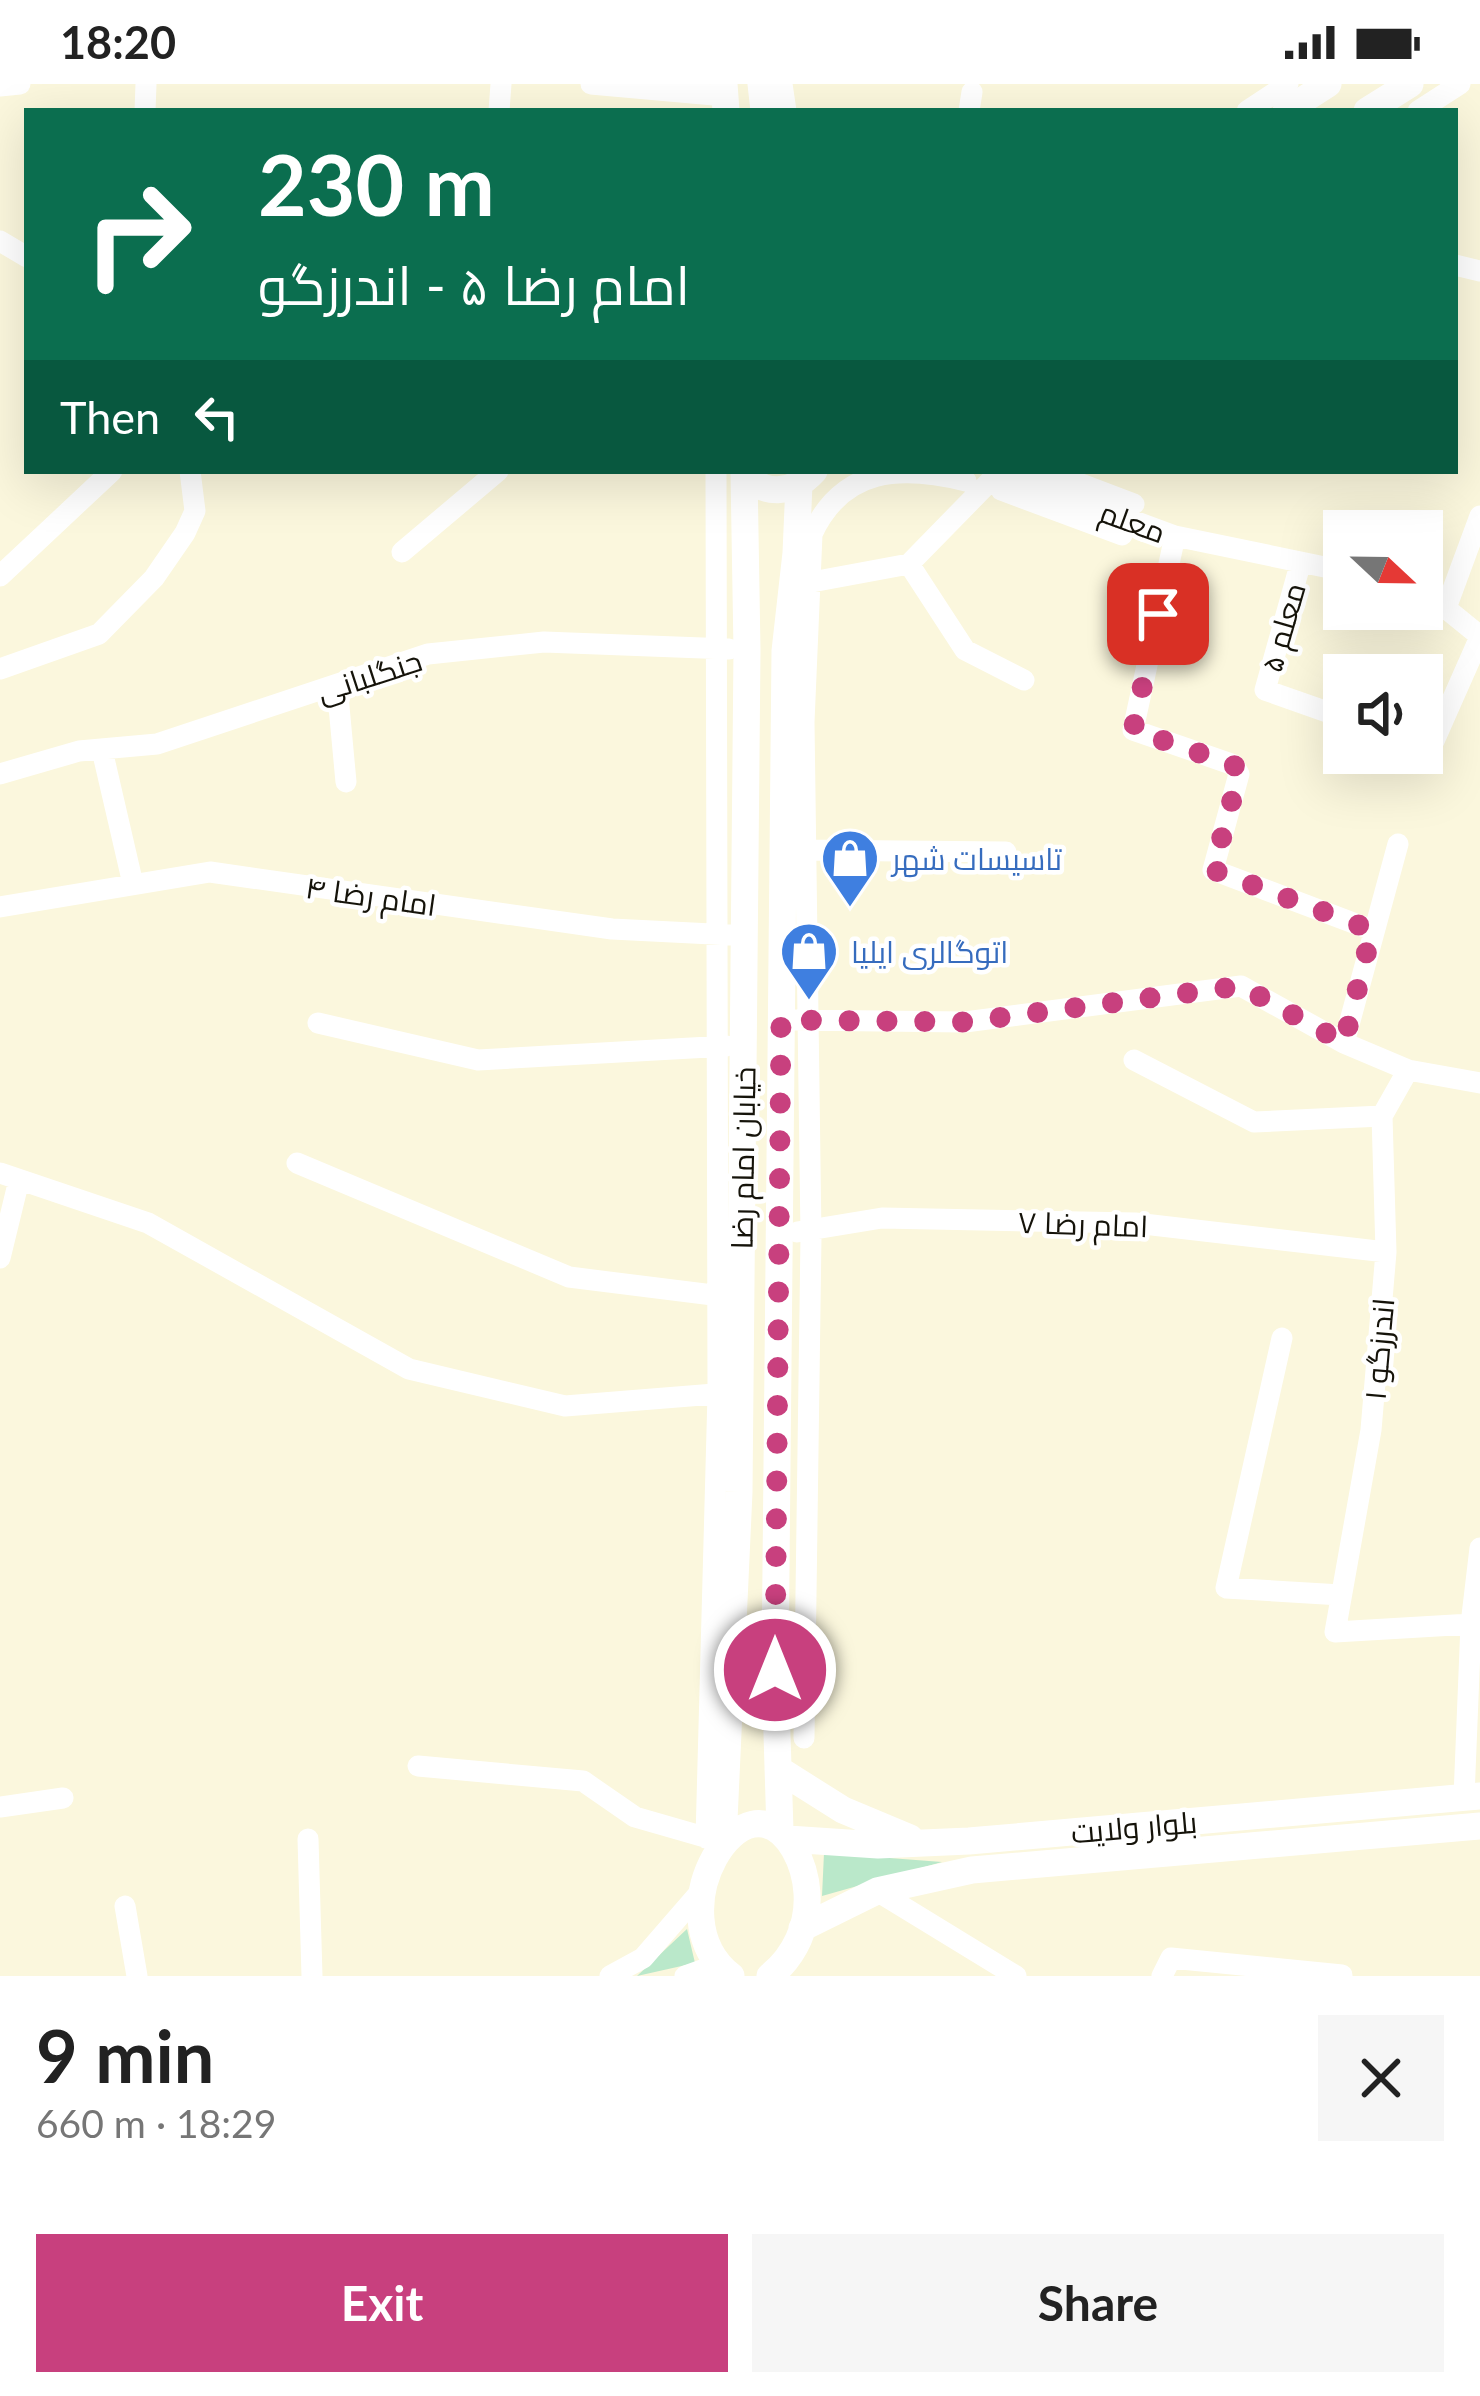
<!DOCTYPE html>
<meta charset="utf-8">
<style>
:root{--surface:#fff;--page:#f6f6f6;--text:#222;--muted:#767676;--accent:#c8407e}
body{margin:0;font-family:Lato,Cairo,sans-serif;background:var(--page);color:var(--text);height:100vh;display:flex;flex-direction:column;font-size:45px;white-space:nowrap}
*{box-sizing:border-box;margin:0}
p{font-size:39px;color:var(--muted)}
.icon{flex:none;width:66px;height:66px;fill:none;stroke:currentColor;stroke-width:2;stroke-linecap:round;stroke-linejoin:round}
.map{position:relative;height:1892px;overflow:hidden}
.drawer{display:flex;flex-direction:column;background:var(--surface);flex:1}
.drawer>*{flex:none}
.top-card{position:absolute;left:24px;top:24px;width:1434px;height:366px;border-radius:0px;box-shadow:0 12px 48px #0002;background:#0b6e4f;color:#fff;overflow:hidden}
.needle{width:78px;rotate:112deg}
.controls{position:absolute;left:1323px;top:426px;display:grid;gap:24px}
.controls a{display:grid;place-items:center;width:120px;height:120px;border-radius:0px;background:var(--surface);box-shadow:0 12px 48px #0002;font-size:60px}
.pin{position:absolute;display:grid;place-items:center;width:102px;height:102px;color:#fff;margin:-51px;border-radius:24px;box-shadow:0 6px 18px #0006}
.me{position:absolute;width:132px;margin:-66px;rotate:0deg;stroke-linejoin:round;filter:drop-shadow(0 0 9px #0008)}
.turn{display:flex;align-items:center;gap:42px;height:252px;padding:0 36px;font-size:54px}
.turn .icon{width:156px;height:156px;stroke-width:2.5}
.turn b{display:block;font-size:84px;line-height:102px}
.then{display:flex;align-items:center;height:114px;padding:0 36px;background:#0003;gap:24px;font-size:45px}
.round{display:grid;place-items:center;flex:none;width:126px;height:126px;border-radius:0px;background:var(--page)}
.summary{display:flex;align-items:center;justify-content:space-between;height:204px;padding:0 36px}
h1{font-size:72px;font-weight:700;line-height:90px}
.cta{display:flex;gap:24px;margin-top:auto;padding:24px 36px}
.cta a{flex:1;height:138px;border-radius:0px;background:var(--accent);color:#fff;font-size:48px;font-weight:700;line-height:138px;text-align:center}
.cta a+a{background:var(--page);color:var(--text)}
.status{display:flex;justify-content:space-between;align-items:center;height:84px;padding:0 60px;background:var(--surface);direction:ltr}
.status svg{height:33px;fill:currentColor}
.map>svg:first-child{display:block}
.green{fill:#bae8ca}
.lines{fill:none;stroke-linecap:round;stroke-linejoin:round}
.minor{stroke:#fff;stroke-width:21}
.major{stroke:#fff;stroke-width:27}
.route{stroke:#c8407e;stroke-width:21;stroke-dasharray:0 37.8}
.labels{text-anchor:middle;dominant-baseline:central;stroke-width:9;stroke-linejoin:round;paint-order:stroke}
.street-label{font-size:30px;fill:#15130a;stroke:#fff}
.shop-label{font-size:30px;fill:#366cbe;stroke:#fff;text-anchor:start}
</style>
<div class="status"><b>18:20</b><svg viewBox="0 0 49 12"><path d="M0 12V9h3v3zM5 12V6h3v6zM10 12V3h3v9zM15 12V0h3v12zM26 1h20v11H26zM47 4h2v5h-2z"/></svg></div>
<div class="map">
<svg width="1480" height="1892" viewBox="0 0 1480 1892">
<rect width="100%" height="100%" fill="#fbf7dd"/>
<!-- green -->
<path class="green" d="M824,1769L942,1778L822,1812Z
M687,1845L695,1879L637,1892Z"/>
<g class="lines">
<!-- minor -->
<path class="minor" d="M591,0L725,12
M782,0L786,27
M0,2L20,0
M145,27L146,0
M499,27L501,0
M969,27L972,8
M1247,27L1288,0
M1418,27L1460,0
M0,157L27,173
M1455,181L1480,187
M998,387L1175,452L1344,487
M1047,387L1134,420
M1001,406L1122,451
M1175,452L1133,646L1234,681L1239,690L1213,786L1372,846
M402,468L498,387
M909,480L965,566L1024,596
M1300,481L1265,606L1333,630
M0,492L112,387
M801,500L909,480L1000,387
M1422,505L1480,552
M1446,524L1480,432
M0,585L99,550L154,494L185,449L195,427L190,387
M337,601L346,698
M1434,657L1480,553
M102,666L133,800
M0,690L79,667L157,660L428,570L544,558L729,565
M796,766L1006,768
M0,823L210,788L612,845L732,851
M794,936L965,938L1241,902L1344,959L1408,986L1480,999
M318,939L478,976L727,962
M1344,959L1398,760
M1134,976L1254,1038L1382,1032
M1408,986L1382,1032L1386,1168L1371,1346L1335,1548L1471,1540
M297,1079L569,1193L729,1213
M0,1089L148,1139L409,1285L565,1322L727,1309
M797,1148L882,1134L1135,1139L1386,1168
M0,1174L19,1096
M1282,1254L1226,1504L1341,1511
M804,1654L811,1152L804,638L812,450C843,383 901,381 966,397
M418,1682L583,1697L635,1733L715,1756
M1464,1713L1471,1540L1480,1464
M0,1723L63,1714
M706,1754L718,1310L716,387
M308,1755L312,1892
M877,1807L1016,1892
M125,1822L137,1892
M610,1892L643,1874L702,1806
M685,1892L718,1880
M1162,1892L1171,1874L1342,1891"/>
<!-- major -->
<path class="major" d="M724,0L726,27
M761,0L764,27
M1286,27L1328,0
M1367,27L1410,0
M744,387C762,414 793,410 814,387
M778,1685L843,1726L910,1754
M780,1747L775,1586L785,567L796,469L799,400
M788,1755L878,1761L969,1757L1480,1712
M723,1758L739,1408L747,566L744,389
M802,1844L877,1807L972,1786L1480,1742
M731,1892C653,1831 744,1680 794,1765C802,1779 806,1793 807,1809C809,1841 795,1872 770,1892"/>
</g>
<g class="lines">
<!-- route -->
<path class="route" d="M775,1586L781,936L965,938L1241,902L1344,959L1372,846L1213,786L1239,690L1234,681L1133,646L1158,530"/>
</g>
<!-- icons -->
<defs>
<g id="shop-pin" transform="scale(3)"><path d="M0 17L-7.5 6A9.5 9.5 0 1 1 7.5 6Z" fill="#3f7fe0" stroke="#fff"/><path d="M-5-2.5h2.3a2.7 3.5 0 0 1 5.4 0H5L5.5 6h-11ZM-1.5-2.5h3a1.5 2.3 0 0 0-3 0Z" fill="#fff"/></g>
</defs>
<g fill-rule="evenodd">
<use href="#shop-pin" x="850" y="774"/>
<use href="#shop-pin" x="809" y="867"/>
</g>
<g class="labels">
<!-- street labels -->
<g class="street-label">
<text transform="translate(1133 437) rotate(20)">معلم</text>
<text transform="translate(1282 543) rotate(-74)">معلم ۵</text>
<text transform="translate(369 591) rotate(-18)">جنگلبانی</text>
<text transform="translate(371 811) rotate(8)">امام رضا ۴</text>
<text transform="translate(742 1074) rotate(-89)">خیابان امام رضا</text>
<text transform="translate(1083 1139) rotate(2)">امام رضا ۷</text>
<text transform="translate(1378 1265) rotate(-85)">اندرزگو ۱</text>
<text transform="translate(1134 1742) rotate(-5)">بلوار ولایت</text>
</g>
<!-- shop labels -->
<g class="shop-label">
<text x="892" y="774">تاسیسات شهر</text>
<text x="851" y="867">اتوگالری ایلیا</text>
</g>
</g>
</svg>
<div class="controls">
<a><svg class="needle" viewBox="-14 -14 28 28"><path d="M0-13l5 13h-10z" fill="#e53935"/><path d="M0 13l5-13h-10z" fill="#767676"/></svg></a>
<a><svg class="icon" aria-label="sound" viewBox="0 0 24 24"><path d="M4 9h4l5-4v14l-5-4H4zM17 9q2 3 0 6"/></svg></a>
</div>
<div class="pin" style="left:1158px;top:530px;background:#d93025"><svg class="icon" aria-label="arrive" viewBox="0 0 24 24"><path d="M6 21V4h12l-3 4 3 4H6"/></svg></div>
<svg class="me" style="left:775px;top:1586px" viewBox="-20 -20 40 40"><circle r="17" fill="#c8407e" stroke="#fff" stroke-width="3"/><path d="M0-11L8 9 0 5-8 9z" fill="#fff"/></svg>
<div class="top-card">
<div class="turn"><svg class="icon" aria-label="right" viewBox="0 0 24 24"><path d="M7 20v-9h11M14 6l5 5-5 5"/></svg><div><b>230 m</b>امام رضا ۵ - اندرزگو</div></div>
<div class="then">Then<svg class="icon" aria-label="left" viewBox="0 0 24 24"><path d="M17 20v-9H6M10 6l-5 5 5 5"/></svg></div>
</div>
</div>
<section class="drawer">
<div class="summary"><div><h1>9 min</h1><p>660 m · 18:29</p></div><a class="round"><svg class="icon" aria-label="close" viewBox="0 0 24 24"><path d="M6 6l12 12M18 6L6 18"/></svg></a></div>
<div class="cta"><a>Exit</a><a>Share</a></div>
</section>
